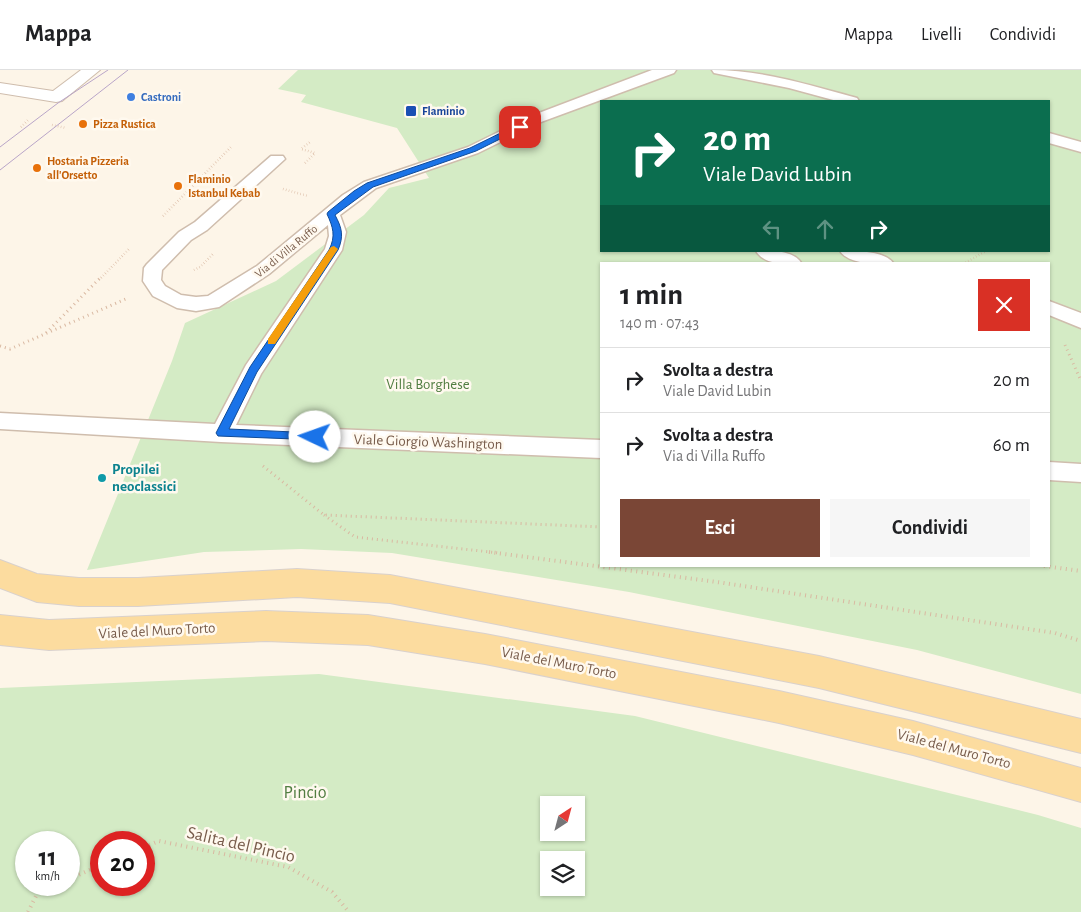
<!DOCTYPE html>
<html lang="it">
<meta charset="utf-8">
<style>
:root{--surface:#fff;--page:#f6f6f6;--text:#202124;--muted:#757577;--line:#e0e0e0;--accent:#7a4636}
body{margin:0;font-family:"Alegreya Sans",sans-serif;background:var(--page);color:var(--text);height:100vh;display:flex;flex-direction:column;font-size:19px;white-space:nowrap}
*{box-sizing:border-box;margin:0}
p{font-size:16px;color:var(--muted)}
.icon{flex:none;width:28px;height:28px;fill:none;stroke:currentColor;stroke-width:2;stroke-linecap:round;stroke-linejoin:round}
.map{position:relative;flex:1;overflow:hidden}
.side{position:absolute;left:600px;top:192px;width:450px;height:305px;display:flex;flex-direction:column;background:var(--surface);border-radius:0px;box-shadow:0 1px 4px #0004}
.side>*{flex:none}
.hud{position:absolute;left:600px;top:30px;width:450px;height:152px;border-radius:0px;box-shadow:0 1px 4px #0004;background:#0b6e4f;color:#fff;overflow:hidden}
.needle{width:32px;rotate:36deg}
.fabs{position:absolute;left:540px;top:726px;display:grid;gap:10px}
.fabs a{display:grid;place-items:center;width:45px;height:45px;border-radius:0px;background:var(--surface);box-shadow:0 1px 4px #0004;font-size:25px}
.speed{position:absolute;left:15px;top:761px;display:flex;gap:10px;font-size:25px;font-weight:700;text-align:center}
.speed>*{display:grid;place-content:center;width:65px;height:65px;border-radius:50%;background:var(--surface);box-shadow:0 1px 4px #0004;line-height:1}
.speed small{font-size:12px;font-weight:400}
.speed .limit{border:8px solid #d22;background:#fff;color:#111}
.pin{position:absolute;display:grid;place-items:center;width:42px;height:42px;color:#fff;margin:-21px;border-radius:10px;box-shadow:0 2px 8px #0006}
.me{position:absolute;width:55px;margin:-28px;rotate:273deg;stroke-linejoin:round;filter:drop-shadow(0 0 4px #0008)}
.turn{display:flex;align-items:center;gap:18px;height:105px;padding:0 20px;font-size:22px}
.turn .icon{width:65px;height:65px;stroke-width:2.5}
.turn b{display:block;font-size:35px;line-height:42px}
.lanes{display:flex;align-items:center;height:48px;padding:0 20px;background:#0003;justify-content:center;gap:25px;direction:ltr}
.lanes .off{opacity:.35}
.round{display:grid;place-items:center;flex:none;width:52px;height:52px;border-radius:0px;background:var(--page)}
.overview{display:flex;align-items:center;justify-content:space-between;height:85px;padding:0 20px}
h1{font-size:30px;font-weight:700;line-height:38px}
.primary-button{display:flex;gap:10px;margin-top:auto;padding:10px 20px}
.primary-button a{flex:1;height:58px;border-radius:0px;background:var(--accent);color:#fff;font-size:20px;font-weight:700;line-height:58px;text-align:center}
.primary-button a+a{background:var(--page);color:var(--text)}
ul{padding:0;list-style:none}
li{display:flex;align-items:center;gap:15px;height:65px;padding:0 20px;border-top:1px solid var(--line)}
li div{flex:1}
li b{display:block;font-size:19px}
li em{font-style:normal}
header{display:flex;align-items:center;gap:30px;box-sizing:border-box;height:70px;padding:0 25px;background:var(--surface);border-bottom:1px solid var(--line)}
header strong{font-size:24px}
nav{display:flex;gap:28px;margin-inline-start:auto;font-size:18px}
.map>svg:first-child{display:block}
.green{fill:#d4ebc5;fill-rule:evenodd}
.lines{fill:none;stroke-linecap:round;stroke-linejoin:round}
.lane-casing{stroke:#cfbdad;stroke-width:3}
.street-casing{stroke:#cfbdad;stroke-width:2}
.primary-casing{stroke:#d9d1cd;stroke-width:2}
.path-far2{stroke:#d9b8a1;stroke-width:2.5;stroke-dasharray:0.5 2.5;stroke-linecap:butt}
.path-far1{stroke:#d9b8a1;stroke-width:3;stroke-dasharray:1 4;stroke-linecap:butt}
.path{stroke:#d9b8a1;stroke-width:4;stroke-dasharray:1 4.5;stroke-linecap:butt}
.lane{fill:#fff;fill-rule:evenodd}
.street{fill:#fff;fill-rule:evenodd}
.primary{fill:#fcdc9f;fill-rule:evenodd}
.tram{stroke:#b9a5c8;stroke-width:1}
.route{fill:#1a73e8;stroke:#114b97}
.slow{fill:#f59e0b}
.shop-dot{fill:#3f7fe0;stroke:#fff9ef;stroke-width:2}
.transit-dot{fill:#1a4fb4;stroke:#fff9ef;stroke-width:2}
.food-dot{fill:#e8710a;stroke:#fff9ef;stroke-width:2}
.culture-dot{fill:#0f9aa8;stroke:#fff9ef;stroke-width:2}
.labels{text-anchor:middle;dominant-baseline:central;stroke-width:5;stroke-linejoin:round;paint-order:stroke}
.far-shop-label{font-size:12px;font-weight:bold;fill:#366cbe;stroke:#fff9ef;text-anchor:start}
.far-transit-label{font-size:12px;font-weight:bold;fill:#164399;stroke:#fff9ef;text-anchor:start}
.far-food-label{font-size:12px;font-weight:bold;fill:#c56008;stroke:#fff9ef;text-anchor:start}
.far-street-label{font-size:12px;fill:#785c4b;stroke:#fff9ef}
.park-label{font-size:15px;fill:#527e42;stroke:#fff9ef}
.street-label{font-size:15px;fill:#785c4b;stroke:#fff9ef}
.culture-label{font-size:15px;font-weight:bold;fill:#0d838f;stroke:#fff9ef;text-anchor:start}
.near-park-label{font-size:18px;fill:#527e42;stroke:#fff9ef}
.near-street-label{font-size:18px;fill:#785c4b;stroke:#fff9ef}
</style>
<header>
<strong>Mappa</strong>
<nav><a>Mappa</a><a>Livelli</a><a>Condividi</a></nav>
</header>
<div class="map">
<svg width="1081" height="842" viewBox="0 0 1081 842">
<rect width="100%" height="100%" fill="#fdf5e8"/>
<!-- green -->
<path class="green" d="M298,0H1081V624L917,580L629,522L392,483L301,479L204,482L87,500L172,291L185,253L276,211L364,145L389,118L429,108L397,58L301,32L306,25L278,19ZM601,31H1049V181H601ZM601,194H1049V496H601Z
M319,604L635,646L1038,745L1081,758V842H0V618ZM549,735H576V762H549ZM26,772H69V815H26ZM101,772H144V815H101ZM549,790H576V818H549Z"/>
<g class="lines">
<!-- lane casing -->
<g class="lane-casing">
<path id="lane" d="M652,0H676L674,3L541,52L478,83L376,118L340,145L346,162L342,180L261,304L236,355L601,370V388L221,372L0,359V343L215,354L246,295L325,179L329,166L328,155L269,204L219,237L196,241L177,238L153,226L143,211L144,198L147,194L179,162L195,152L271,86H283L285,89L207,160L191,170L162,200L161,210L165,216L181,225L196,227L208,226L257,196L343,125L364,112L468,77L531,46Z
M712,0C762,0 809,15 857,28L859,31H837L789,18L714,3Z
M1049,63L1081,72V82L1049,73Z
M756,181C771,181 793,179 802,194C787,194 765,196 756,181Z
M840,181C855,181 885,180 894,194C879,194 849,195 840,181Z
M1049,231L1081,243V258L1049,245Z
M1049,392L1081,394V412L1049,410Z"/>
</g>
<!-- street casing -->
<g class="street-casing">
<path id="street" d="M81,0H100L62,31L56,32L0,23V13L53,21Z"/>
</g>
<!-- primary casing -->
<g class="primary-casing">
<path id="primary" d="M0,490L37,504L79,508H138L297,499L390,505L819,586L1081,649V683L819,618L390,533L297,527L138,536H79L37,532L0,518Z
M266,541L368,545L485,564L779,621L913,651L1081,698V732L913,685L779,653L485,594L368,575L266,571L49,580L0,575V545L49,550Z"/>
</g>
<!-- path-far2 -->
<path class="path-far2" d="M52,55L66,58
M21,57L28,50
M305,93L315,83L301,79L310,72
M283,119L308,126
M163,146L231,77
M963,194L986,181
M194,200L200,197L214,183
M99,210L130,178"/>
<!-- path-far1 -->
<path class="path-far1" d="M46,263L100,208
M1065,275L1081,311
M0,276L10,279L128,228
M263,396L324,445L601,457
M324,445L355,467L499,483"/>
<!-- path -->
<path class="path" d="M489,482L717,512L1055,563L1081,571
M1044,496L1081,501
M144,777L159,771L288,797L332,822L349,842
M69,809L101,795
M28,842L38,822L54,815"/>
<!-- lane -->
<use href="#lane" class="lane"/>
<!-- street -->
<use href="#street" class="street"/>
<!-- primary -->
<use href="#primary" class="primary"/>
<!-- tram -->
<path class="tram" d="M0,77L58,33L108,0
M0,100L128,0"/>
</g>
<!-- route -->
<path class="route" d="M517,55L524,57L476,81L373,117L335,145C342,158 344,166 338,180L257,302L229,359L315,363L319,364L320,367L319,370L218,366L216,363L250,297L329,180C336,166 333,157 327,144L328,142L354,121L367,113L470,78Z"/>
<!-- slow -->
<path class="slow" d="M334,176L338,179L275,274H268V269L331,177Z"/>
<!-- markers -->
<circle class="shop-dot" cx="131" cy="27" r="5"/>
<rect class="transit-dot" x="405" y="35" width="12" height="12" rx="2.5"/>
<g class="food-dot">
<circle cx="83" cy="54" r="5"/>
<circle cx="37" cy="98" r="5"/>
<circle cx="178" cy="116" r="5"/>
</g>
<circle class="culture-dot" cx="102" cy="408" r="5"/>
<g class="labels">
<!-- far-shop labels -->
<g class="far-shop-label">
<text x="141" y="27">Castroni</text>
</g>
<!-- far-transit labels -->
<g class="far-transit-label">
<text x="422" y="41">Flaminio</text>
</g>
<!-- far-food labels -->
<g class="far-food-label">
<text x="93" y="54">Pizza Rustica</text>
<text x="47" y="91">Hostaria Pizzeria<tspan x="47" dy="14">all'Orsetto</tspan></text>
<text x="188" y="109">Flaminio<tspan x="188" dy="14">Istanbul Kebab</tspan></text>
</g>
<!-- far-street labels -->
<g class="far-street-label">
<text transform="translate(286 181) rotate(-39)">Via di Villa Ruffo</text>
</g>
<!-- park labels -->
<g class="park-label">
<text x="428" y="314">Villa Borghese</text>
</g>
<!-- street labels -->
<g class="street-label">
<text transform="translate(428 372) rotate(2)">Viale Giorgio Washington</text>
<text transform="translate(157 561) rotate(-3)">Viale del Muro Torto</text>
<text transform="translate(559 593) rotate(11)">Viale del Muro Torto</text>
<text transform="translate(954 679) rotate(15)">Viale del Muro Torto</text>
</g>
<!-- culture labels -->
<g class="culture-label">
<text x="112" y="399">Propilei<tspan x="112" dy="17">neoclassici</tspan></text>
</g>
<!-- near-park labels -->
<g class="near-park-label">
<text x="305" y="723">Pincio</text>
</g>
<!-- near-street labels -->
<g class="near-street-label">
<text transform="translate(241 775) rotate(13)">Salita del Pincio</text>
</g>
</g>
</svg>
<div class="fabs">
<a><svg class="needle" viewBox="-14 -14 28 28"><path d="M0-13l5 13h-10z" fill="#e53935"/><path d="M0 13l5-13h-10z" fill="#757577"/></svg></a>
<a><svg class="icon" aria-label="layers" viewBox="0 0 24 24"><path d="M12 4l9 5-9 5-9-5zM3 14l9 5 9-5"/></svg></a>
</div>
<div class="speed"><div>11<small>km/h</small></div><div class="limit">20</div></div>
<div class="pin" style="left:520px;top:57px;background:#d93025"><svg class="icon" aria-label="arrive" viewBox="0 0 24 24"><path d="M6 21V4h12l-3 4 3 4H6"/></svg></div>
<svg class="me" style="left:315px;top:367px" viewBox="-20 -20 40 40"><circle r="19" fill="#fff"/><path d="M0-13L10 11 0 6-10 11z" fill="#1a73e8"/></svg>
<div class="hud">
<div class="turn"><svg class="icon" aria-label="right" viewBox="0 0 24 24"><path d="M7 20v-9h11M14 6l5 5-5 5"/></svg><div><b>20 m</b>Viale David Lubin</div></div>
<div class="lanes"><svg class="icon off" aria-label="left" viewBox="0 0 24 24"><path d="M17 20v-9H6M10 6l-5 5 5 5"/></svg><svg class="icon off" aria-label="ahead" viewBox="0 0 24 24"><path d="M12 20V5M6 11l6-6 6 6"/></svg><svg class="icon" aria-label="right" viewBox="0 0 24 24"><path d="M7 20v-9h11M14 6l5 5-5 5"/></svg></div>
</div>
<section class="side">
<div class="overview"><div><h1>1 min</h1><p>140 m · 07:43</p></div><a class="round" style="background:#d93025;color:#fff"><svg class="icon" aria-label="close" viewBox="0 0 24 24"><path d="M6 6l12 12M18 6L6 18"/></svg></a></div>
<ul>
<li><svg class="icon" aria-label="right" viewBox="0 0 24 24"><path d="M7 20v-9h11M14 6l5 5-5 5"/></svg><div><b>Svolta a destra</b><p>Viale David Lubin</p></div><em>20 m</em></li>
<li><svg class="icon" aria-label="right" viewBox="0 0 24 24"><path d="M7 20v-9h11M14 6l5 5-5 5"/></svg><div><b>Svolta a destra</b><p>Via di Villa Ruffo</p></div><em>60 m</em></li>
</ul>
<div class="primary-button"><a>Esci</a><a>Condividi</a></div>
</section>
</div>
